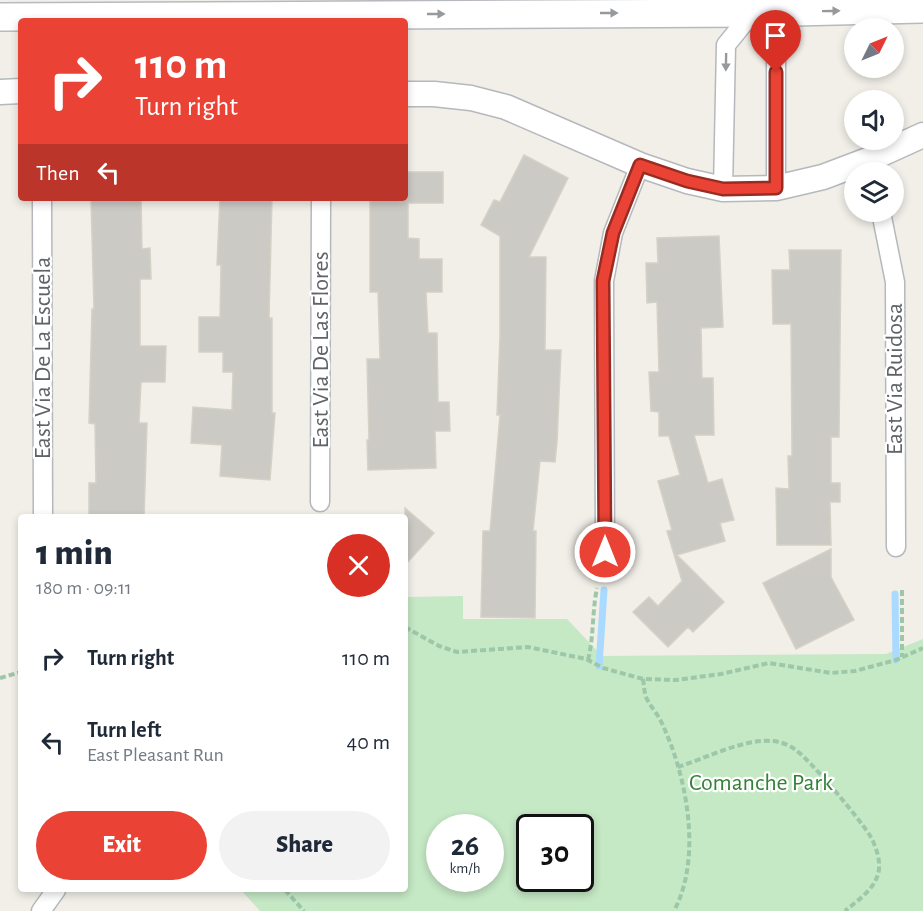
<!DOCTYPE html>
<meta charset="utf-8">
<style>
:root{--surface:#fff;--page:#f2f2f3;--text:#1f2937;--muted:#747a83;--accent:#ea4335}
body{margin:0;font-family:"Alegreya Sans",sans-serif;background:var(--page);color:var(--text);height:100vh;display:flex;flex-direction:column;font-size:22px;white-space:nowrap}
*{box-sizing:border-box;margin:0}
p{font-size:20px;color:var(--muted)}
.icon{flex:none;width:33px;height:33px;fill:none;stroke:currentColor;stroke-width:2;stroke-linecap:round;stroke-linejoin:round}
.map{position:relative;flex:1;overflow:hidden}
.side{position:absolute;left:18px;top:514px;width:390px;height:378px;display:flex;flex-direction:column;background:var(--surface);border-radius:6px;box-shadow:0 3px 9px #0003}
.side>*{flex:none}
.guide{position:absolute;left:18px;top:18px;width:390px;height:183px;border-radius:6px;box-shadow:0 3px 9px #0003;background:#ea4335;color:#fff;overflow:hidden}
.needle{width:39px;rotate:47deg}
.fabs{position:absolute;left:844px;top:18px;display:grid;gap:12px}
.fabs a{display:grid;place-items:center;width:60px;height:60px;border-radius:50%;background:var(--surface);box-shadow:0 3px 9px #0003;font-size:30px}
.speed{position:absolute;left:426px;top:814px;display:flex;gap:12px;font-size:30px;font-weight:700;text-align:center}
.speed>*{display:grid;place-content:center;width:78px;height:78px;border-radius:50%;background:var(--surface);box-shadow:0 3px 9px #0003;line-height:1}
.speed small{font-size:15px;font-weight:400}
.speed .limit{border:3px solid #111;border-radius:9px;background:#fff;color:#111}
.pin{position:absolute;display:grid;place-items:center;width:51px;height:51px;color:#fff;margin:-62px -26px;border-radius:50% 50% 50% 0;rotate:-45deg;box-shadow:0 0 6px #0007}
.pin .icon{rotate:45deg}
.me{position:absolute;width:66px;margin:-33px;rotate:0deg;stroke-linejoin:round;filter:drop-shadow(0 0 4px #0008)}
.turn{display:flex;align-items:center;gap:21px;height:126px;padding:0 18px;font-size:27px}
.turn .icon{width:78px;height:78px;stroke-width:2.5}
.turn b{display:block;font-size:42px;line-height:51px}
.then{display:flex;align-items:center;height:57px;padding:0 18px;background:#0003;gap:12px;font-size:22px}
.round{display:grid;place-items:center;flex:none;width:63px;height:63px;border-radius:32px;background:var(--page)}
.overview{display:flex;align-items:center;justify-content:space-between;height:102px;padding:0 18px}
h1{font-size:36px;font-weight:800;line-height:45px}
.cta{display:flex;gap:12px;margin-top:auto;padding:12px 18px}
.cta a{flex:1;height:69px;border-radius:36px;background:var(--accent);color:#fff;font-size:24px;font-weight:800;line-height:69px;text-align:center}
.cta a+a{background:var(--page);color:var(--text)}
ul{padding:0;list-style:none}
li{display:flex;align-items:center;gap:18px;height:84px;padding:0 18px}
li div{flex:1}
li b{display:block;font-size:22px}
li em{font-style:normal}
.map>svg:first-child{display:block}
.green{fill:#c5e8c5;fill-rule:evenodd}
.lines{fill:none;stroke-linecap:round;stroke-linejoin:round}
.stream{stroke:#aadaff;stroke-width:7}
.building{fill:#cccac5;stroke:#d6d1c6;stroke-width:1.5}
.minor-casing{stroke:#b5b8bc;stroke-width:21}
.tertiary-casing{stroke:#b5b8bc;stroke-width:27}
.secondary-casing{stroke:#b6babf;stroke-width:30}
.path{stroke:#9cc7a9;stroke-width:4;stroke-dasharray:6 3;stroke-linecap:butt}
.minor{stroke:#fff;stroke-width:18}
.tertiary{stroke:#fff;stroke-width:24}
.secondary{stroke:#fff;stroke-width:27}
.oneway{fill:#979a9d}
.route-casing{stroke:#982c22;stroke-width:15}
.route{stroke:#ea4335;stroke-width:10}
.labels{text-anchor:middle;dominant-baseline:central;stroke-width:4.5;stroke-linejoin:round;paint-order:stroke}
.street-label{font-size:24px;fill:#5f6368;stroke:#fff}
.park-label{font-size:24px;fill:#348238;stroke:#fff}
</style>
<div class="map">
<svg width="923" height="911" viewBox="0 0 923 911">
<rect width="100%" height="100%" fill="#f1efe8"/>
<!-- green -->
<path class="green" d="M463,596V619H567L602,656L886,654L923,639V911H260L241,890H405V597ZM440,828H490V879H440ZM530,828H580V879H530Z"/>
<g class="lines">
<!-- stream -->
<path class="stream" d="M895,594L896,660
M599,666L604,590"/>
</g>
<!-- building -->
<path class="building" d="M524,155L568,178L529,257H546L545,350H561L557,442L555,462L540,461L533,531H536L535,618L481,617L483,531H490L500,415H497L500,336V236L481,225L494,200L500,202Z
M405,172H443V203H408V238L419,239V259H442V292H426L428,333H437L438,402H449L450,431H435L436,468L368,470L367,440H369L367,359H380L378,292H370V198H405Z
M91,198H141L142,249L150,248L151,279H140V346H166L165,382H141L139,423H147L144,518H89V483H96L95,424L89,423L92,309H94Z
M220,198H272L269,318H272V413H275L270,480L220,476L222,445L191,443L193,407L232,410L233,372H223V352H199V317H220L221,265H217Z
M719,236L723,327L701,328L702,378H713L714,435H694L708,483L722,479L734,520L720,523L725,541L677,555L724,602L693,632L688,627L668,647L633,612L649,597L658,606L682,581L667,531L672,530L658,481L680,475L669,436H659V412L651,411L649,372H659L657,302L647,303L646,263H658L657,238Z
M789,250H841L839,437H831V483H840V502H830L831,545H777L776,488L789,489L788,456H792L791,324H773L772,270H790Z
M405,508L434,533L405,565Z
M831,549V577L854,620L796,649L763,583Z"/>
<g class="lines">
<!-- minor casing -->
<g class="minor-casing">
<path id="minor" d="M752,5V13L776,52V188
M723,189L726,45L752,13
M42,198L43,518
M881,212L895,282L896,547
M320,502L321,198
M605,552L604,281L613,233L640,165
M41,911L56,890"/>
</g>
<!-- tertiary casing -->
<g class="tertiary-casing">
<path id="tertiary" d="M0,92L21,91
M405,94H434L471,98L506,107L640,165L687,181L723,189L776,188L823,177L868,160L923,135"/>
</g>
<!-- secondary casing -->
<g class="secondary-casing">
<path id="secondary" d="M0,17L752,13L923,9"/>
</g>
<!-- path -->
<path class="path" d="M902,590V657
M405,627L439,646L457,652L528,647L586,659L603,668L643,679L676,680L721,674L769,663L831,673L855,671L896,660L923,648
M588,660C594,636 592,612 597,588
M0,678L21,672
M643,679C644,685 644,691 646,697C649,704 654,710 658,716C663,724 666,733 670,742C689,792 700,862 674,911
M678,767C706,758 743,739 771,741C778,741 787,744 793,748C809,758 857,816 869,834C875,844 880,857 879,869C877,888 858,900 845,911
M285,890L304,911"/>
<!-- minor -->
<use href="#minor" class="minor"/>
<!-- tertiary -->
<use href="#tertiary" class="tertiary"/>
<!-- secondary -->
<use href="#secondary" class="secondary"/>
</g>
<!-- one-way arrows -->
<defs><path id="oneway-solid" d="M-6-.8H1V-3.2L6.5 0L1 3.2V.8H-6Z" transform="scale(1.5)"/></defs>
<g class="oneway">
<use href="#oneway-solid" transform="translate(831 11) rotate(-1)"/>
<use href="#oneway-solid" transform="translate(609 13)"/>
<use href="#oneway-solid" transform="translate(436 14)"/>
<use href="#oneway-solid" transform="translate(726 62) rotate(91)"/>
</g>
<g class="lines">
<!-- route casing -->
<g class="route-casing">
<path id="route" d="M605,552L603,281L613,233L640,165L687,181L723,189L776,188V72"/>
</g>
<!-- route -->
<use href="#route" class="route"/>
</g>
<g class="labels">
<!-- street labels -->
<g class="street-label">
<text transform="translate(321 350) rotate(-90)">East Via De Las Flores</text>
<text transform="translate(43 358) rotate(-90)">East Via De La Escuela</text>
<text transform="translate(895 379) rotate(-90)">East Via Ruidosa</text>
</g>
<!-- park labels -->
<g class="park-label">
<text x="761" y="783">Comanche Park</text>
</g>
</g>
</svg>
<div class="fabs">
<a><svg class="needle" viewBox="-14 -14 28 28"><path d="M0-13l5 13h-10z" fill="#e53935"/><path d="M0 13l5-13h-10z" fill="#747a83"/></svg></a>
<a><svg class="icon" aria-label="sound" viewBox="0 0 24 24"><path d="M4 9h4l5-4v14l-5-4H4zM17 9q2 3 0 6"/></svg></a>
<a><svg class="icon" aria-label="layers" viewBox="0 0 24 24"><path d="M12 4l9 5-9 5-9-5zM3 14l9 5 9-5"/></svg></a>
</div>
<div class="speed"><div>26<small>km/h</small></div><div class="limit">30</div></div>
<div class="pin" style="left:776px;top:72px;background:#d93025"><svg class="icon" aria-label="arrive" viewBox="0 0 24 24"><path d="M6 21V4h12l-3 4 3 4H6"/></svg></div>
<svg class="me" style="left:605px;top:552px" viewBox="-20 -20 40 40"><circle r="17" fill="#ea4335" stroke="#fff" stroke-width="3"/><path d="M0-11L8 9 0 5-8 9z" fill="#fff"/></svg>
<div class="guide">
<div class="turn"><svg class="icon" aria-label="right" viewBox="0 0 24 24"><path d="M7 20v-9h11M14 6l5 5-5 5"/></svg><div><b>110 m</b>Turn right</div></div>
<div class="then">Then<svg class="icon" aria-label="left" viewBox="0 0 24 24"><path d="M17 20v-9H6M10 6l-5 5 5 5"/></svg></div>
</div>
<section class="side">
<div class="overview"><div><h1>1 min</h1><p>180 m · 09:11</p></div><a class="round" style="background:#d93025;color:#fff"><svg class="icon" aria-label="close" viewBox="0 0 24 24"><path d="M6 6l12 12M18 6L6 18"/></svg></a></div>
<ul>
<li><svg class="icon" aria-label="right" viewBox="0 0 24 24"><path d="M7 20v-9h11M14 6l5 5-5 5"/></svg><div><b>Turn right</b></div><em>110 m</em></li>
<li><svg class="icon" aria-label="left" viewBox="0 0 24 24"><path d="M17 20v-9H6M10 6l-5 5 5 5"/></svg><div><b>Turn left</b><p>East Pleasant Run</p></div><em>40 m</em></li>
</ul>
<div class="cta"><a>Exit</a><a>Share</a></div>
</section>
</div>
